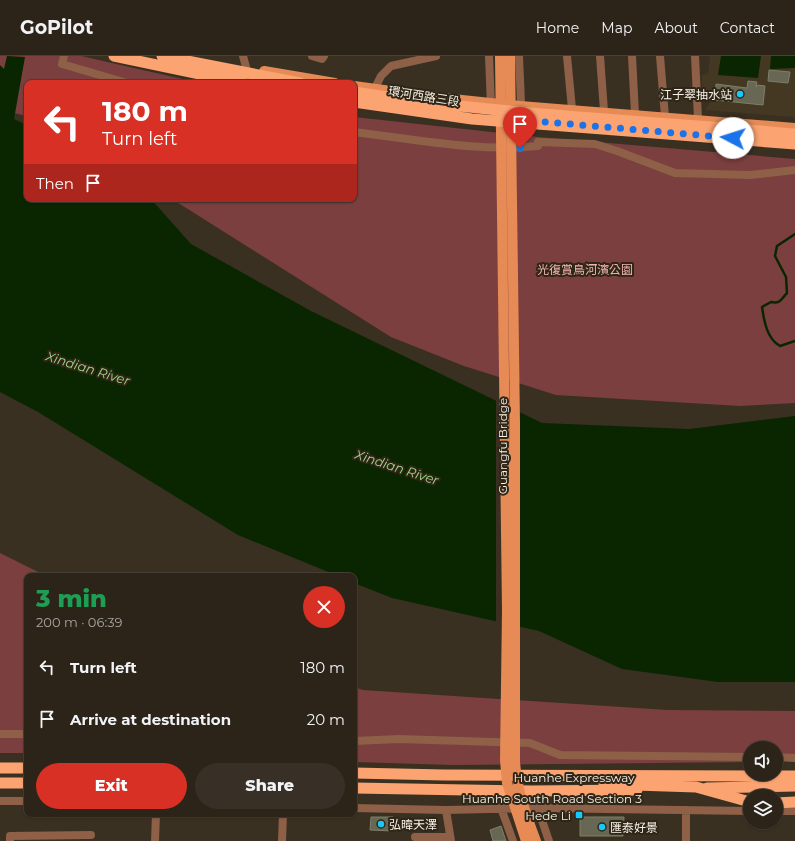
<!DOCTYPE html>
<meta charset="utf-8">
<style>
:root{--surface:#2c2419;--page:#383026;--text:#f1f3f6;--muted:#a6a4a2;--line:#484138;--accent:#d93025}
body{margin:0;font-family:Montserrat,"Noto Sans TC",sans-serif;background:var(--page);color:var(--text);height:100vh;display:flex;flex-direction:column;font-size:15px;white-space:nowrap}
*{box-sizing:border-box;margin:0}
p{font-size:13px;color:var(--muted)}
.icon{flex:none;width:22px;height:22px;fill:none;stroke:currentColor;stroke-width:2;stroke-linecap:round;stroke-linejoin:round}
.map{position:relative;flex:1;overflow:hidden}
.drawer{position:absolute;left:24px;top:517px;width:333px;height:244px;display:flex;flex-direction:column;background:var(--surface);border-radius:8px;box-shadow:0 1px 3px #0004,0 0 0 1px var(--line)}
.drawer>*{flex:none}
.banner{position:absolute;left:24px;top:24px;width:333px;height:122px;border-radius:8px;box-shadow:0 1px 3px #0004,0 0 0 1px var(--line);background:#d93025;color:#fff;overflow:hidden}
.buttons{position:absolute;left:743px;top:685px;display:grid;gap:8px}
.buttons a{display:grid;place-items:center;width:40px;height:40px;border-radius:50%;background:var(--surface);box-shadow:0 1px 3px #0004,0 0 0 1px var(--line);font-size:20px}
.pin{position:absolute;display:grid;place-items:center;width:34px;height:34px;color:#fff;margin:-41px -17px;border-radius:50% 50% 50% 0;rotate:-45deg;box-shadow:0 0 4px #0007}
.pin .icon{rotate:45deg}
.me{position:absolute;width:44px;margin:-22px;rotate:275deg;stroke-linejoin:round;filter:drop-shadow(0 0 3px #0008)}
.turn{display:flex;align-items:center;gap:14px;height:84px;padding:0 12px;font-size:18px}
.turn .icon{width:52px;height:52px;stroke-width:2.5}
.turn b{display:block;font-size:28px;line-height:34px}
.then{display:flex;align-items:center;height:38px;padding:0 12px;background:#0003;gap:8px;font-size:15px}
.round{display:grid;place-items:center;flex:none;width:42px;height:42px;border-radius:21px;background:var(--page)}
.head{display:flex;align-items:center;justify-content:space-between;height:68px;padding:0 12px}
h1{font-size:24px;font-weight:800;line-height:30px;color:#1e9e55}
.action{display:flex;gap:8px;margin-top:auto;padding:8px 12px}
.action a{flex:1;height:46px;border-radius:24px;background:var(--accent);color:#fff;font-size:16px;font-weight:800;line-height:46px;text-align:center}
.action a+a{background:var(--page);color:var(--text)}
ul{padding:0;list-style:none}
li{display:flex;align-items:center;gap:12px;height:52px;padding:0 12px}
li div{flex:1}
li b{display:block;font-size:15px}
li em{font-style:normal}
header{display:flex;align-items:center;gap:24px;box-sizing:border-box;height:56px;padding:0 20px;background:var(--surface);border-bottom:1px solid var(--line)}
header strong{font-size:19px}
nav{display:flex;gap:22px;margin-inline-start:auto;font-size:14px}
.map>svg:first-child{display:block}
.built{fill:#453822}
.green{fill:#7b3f3f}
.water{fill:#092600}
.pier{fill:#3a3021}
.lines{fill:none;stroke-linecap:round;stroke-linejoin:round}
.stream{stroke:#092600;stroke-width:2.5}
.building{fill:#676754;stroke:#7e7e6a}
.minor{stroke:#8d6047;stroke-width:8}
.major{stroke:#e68b55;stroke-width:10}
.highway{stroke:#fba371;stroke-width:11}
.major-bridge{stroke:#e68b55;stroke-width:10}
.highway-bridge{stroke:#fba371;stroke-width:11}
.route{stroke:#1a73e8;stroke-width:7;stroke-dasharray:0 12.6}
.poi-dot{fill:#15cafb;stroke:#2f2617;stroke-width:1.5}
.labels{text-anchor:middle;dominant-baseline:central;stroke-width:4;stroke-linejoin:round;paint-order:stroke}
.poi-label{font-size:12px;fill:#f7f1e7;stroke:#2f2617;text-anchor:end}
.street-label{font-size:12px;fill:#f7f1e7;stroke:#2f2617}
.park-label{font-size:12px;fill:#f3b4b1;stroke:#2f2617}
.water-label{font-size:13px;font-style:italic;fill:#9ed887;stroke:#2f2617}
</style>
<header>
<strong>GoPilot</strong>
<nav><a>Home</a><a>Map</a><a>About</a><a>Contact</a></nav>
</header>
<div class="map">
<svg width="795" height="785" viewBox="0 0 795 785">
<rect width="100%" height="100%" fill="#3a3021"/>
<!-- built -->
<path class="built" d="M710,0H795V61L705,54L712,44L705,34H702V19L708,18Z"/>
<!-- green -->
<path class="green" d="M0,0H81L200,27H27V60L0,54Z
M354,61L538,81L795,103V347L740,350L556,339L464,310L391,281L172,143H354Z
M0,497L46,520H27V697H0Z
M354,631L363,634L667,654L795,655V705H776V692H750V706L453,709L354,706Z"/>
<!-- water -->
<path class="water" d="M7,0L25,1L14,63L27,69V143H151L191,188L311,255L542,367L689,373L795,360V626H718L622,613L539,575L392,542L354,527V520H338L238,479L38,356L0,336V9L4,13Z
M721,0H761L758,22L718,19Z
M771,0H795V12L770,13Z"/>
<!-- pier -->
<path class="pier" d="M496,342L518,353L520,573L496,567Z"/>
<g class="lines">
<!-- stream -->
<path class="stream" d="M795,178L777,190L775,200L786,221L787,237C781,243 781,248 771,246L762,251C764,265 767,283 780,290L795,285"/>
</g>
<!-- building -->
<path class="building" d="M769,14L790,16L788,27L768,25Z
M748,25L757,26L756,31L758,29L765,30L763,49L715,44L716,28L747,32Z
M371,761H393L392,775L370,774Z
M580,761H624L623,780H580Z
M501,770L506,785H493L490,774Z"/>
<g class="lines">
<!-- minor -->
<path class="minor" d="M64,0L62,8L127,27
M243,0L246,11
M312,0L322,3L324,0
M489,0L491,51
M519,0C520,31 523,61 520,92
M567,0L572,53
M600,0L604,55
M632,0L635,58
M660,0L665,61
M695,0L698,63
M374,34L381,20L391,10L436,0
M354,76C414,83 477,96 538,90V86L595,88L617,95L675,117L750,119L795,114
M0,678H27
M354,685L399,683L530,687L560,699L750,701
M776,701L795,702
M499,734L501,752L513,785
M532,735L549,785
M0,745H27
M354,752L446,754L538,752L750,755
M446,754L451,785
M776,755H795
M415,781H450
M10,785V780L91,779
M155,785L156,758
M282,785L283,758
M686,785V754"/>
<!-- major -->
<path class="major" d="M264,15L335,27
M235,21L262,27
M354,30L443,42L520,50L795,72"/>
<!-- highway -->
<path class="highway" d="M114,0L243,27
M162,0L300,27
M0,712H27
M354,717L444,719L795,720
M0,727H27
M354,732L532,735L637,734
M707,732L795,730
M776,747L795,746"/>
<!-- major-bridge -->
<path class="major-bridge" d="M500,0L507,554L505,704L507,727L526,785
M510,0L515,366V706C517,734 526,759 536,785"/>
<!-- highway-bridge -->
<path class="highway-bridge" d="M354,36C500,59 648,65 795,78
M354,46L472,63L795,88
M604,728L696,731L750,746"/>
</g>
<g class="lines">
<!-- route -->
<path class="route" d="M520,92L523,64L733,82"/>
</g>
<!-- markers -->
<g class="poi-dot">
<circle cx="740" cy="38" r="4"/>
<rect x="575" y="755" width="8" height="8" rx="2"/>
<circle cx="381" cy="768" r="4"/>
<circle cx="602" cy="771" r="4"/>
</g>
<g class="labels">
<!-- poi labels -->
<g class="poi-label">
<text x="732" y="38">江子翠抽水站</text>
<text x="571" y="759">Hede Li</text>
<text x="389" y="768" text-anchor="start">弘暐天澤</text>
<text x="610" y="771" text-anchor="start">匯泰好景</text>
</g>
<!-- street labels -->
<g class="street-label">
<text transform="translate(424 40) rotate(9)">環河西路三段</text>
<text transform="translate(502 390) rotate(-90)">Guangfu Bridge</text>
<text x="574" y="721">Huanhe Expressway</text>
<text x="552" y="742">Huanhe South Road Section 3</text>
</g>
<!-- park labels -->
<g class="park-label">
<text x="585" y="213">光復賞鳥河濱公園</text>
</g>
<!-- water labels -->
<g class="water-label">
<text transform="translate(88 312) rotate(17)">Xindian River</text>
<text transform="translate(397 411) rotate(18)">Xindian River</text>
</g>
</g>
</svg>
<div class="buttons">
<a><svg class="icon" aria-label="sound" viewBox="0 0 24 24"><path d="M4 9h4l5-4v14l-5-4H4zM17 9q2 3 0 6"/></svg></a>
<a><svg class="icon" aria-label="layers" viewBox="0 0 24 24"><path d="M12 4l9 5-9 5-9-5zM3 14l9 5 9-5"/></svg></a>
</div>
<div class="pin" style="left:520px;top:92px;background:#d93025"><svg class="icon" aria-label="arrive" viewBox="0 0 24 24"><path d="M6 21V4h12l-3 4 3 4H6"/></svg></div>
<svg class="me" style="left:733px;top:82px" viewBox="-20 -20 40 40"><circle r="19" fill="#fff"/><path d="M0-13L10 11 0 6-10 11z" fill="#1a73e8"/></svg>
<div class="banner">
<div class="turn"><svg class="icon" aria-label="left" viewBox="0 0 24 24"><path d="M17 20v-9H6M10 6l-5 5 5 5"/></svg><div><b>180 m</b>Turn left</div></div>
<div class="then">Then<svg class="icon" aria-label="arrive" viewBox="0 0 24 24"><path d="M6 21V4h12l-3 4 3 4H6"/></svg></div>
</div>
<section class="drawer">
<div class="head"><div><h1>3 min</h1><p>200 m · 06:39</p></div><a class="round" style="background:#d93025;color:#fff"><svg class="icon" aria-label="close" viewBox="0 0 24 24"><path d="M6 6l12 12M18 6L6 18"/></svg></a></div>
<ul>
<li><svg class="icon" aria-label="left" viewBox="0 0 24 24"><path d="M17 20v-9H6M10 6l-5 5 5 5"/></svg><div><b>Turn left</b></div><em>180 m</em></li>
<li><svg class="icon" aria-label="arrive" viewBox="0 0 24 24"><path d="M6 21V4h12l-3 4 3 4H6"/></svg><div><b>Arrive at destination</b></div><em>20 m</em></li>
</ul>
<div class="action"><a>Exit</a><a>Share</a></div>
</section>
</div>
